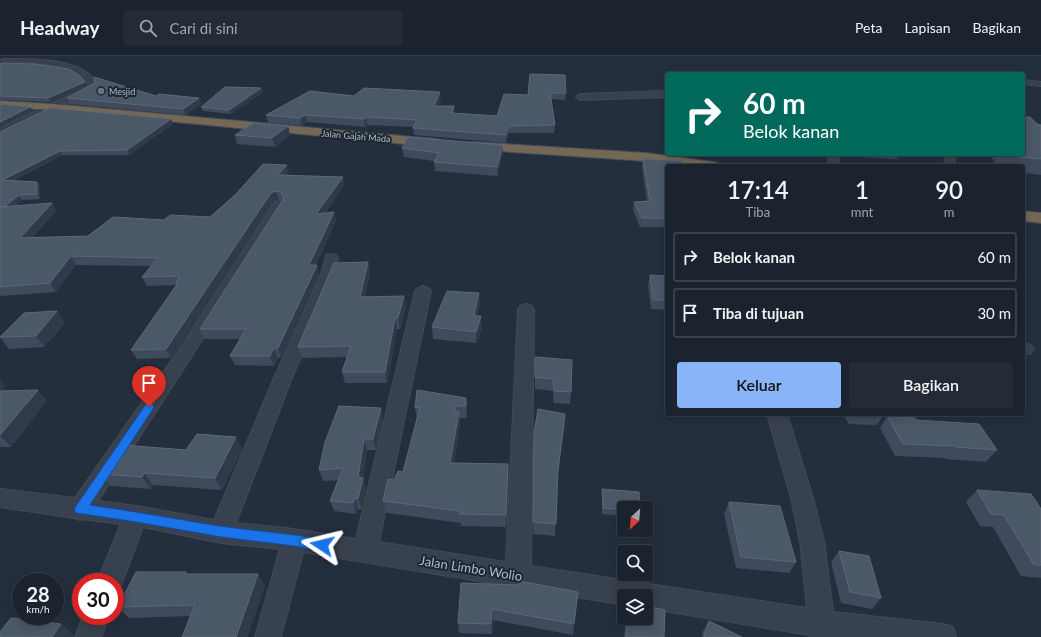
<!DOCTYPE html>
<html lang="id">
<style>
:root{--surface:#1b232e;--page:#242b36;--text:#f1f3f6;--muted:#a0a4aa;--line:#39404a;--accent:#8ab4f8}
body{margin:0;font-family:Lato,sans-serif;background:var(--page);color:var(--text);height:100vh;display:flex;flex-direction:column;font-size:15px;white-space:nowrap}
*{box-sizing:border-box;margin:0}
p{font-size:13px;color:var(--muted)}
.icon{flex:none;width:22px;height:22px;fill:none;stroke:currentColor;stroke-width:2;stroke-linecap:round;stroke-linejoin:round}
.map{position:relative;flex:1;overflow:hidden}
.details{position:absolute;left:665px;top:108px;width:360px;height:252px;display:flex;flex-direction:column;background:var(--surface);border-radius:4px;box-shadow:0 2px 10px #0003,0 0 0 1px var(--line)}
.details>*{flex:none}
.hud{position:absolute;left:665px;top:16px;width:360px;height:84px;border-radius:4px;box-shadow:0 2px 10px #0003,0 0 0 1px var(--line);background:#00695c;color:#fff;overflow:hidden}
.needle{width:26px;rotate:206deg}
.buttons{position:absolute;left:617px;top:445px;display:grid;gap:8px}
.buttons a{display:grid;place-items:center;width:36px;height:36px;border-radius:4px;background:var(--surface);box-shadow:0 2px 10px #0003,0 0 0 1px var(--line);font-size:20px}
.speed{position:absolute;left:12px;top:517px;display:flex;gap:8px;font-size:20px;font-weight:700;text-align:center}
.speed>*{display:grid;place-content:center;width:52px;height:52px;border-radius:50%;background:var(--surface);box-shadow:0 2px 10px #0003,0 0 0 1px var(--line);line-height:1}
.speed small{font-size:10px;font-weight:400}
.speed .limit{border:6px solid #d22;background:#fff;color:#111}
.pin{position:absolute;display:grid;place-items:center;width:34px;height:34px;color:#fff;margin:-41px -17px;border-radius:50% 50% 50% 0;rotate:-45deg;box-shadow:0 0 4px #0007}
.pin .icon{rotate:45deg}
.me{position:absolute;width:44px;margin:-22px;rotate:280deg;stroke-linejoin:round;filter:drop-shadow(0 0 3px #0008)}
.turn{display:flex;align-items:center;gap:14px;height:84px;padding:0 12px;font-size:18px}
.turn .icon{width:52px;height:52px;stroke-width:2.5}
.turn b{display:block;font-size:28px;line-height:34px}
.eta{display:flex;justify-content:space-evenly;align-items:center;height:68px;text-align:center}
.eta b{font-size:24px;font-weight:600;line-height:28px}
.button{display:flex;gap:8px;margin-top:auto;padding:8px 12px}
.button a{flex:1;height:46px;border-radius:4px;background:var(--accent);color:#111;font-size:16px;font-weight:600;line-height:46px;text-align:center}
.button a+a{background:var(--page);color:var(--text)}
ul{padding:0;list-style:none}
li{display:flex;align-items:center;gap:12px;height:50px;margin:0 8px 6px;padding:0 4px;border:2px solid var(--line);border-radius:4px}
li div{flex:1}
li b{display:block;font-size:15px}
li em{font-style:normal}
header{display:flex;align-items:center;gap:24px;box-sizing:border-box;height:56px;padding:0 20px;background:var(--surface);border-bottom:1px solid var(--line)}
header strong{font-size:19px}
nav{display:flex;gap:22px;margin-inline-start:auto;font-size:14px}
.search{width:280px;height:36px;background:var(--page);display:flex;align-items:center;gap:10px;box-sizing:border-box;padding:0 14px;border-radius:4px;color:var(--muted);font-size:15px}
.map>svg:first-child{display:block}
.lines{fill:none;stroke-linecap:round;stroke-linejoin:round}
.street-casing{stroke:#414a57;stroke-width:2}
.highway-casing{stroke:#434c59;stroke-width:2}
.street{fill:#38414e;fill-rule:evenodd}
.highway{fill:#746855;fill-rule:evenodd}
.wall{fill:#3f4b5c}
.shaded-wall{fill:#2f3b4b}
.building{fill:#4b5868;stroke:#5c6777}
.route{fill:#1a73e8;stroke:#114b97}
.worship-dot{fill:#6b7280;stroke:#1d2633;stroke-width:1.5}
.labels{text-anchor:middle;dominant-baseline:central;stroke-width:4;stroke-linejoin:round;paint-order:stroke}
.far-poi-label{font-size:9px;fill:#b4bcc9;stroke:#1d2633;text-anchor:start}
.far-street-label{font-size:9px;fill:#b4bcc9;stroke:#1d2633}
.near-street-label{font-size:13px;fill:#b4bcc9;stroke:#1d2633}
</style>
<header>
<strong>Headway</strong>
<div class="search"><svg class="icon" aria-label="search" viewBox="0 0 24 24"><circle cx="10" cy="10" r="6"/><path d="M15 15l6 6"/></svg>Cari di sini</div>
<nav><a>Peta</a><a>Lapisan</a><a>Bagikan</a></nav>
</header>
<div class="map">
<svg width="1041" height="581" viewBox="0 0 1041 581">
<rect width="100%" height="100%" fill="#242f3e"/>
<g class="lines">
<!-- street casing -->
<g class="street-casing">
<path id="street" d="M4,3C28,3 73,2 91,20C94,23 95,28 97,31L81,41L0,80V73L6,69L89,30C77,7 22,3 0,9V4Z
M1023,24L1041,26V30L1023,28Z
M667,35V41L580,44L576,41L580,38Z
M829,98H839L838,110H828Z
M946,98H956L954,110H944Z
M279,145L283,146L285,149L190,303L98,445L136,450L214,464L274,322L321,218L326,199L331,198L336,199L338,202L335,218L292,322L236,467L294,473L356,483L415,235L418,232L423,230L428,232L431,235L379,486L506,506L518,253L520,250L526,248L532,250L534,253L531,510L807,552L800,485L791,442L767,358H787L813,442L824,485L833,556L943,568L953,571L956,581H810L809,579L646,552V540H624V549L303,496L281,581H255L280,493L221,487L143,471L119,535L115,536V526H97L121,468L83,463L80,464L74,462L0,451V433L75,442L178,295L273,149L275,146Z
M1023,287L1031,289L1034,293L1031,297L1023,299Z
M83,560H109L101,581H75Z"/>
</g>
<!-- highway casing -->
<g class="highway-casing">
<path id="highway" d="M0,45L53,48L435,83L440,84L441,87L440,90L435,91L53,54L0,51Z
M473,86L646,97L713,106L718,107L720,110H682L646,105L468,93L466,90L468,87Z
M1023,155L1041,157V167L1023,165Z"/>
</g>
<!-- street -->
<use href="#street" class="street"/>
<!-- highway -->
<use href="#highway" class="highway"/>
</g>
<!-- wall -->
<path class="wall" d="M0,8L85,26L87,29L51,46L0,44Z
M530,18L566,37L565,44L551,43L555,69L554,77H509L506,87L414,79L413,71L367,69L365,71L307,66L302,70L268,67L266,59L354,40L441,43L438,50L454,57V58L497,60L528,39Z
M263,36L231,58L203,55L201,51Z
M156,40L199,42L201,48L185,59L70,48L67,42Z
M173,68L129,99H62L13,125L37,126L40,131V143L22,144L15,150L52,147L56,155L33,181L88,180L164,164L210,161L289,117L287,119L344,129L325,157L336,164L316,209L319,218L281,302H278L274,310L235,309L230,300L240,283H204L200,273L282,144H279L274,145L171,302L137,303L131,294L176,229L147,230L142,221L151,210L76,209L56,236L0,240V76Z
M1037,68L1041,69V119L1023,117V110H998L989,98H1023Z
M288,70L290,79L275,91L237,88L235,79Z
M503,89V97L497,120L435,115L434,106V105L404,101L402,92Z
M860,98H899L897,103L862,101Z
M643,103L667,110V171H640L633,154L634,146L647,145L642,111Z
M368,206L370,216L365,240L406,250L400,273H397L387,327H345L342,316L347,301L302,302L298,291Z
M650,219L667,220V254L651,253L648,229Z
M480,248L477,260L482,272L476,287L433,283L432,271Z
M57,255L65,267L44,291L9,293L0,281Z
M535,301L571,336L570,348L554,347L553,335L535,333Z
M0,324L5,330L1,335L47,345L11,391H0Z
M466,342L467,354V362H460V368L454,407L508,408L509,420L506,471L461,470V467L387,457L383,445L394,424L403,416L417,363L415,352Z
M843,358H883L884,359L877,369L849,368Z
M887,360L916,364L997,394L986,406L946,403L945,402L895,400L880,372Z
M383,363L376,394H367L363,422L366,432L362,453H358L356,458L334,455L330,445L339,424L323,425L319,414Z
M565,370L557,422L555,480L533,478L534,377Z
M242,393L222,434L153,429L150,433L111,430L102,418L186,394Z
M602,433L624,452V460L602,458Z
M977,434L1041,453V522L1021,520L993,471L980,470L966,446Z
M729,446L796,506L789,517L736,512L724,458Z
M839,495L881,542L872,553L841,547L831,506Z
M188,518L265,529L247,581H182L191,560L129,562L118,551Z
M519,529L574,568L573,579L493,564L492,578L459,577L458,567Z
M626,562H646L664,581H624Z
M709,565L742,581H702L703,575Z"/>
<!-- shaded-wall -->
<path class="shaded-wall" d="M85,26L87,29L51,46L48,42Z
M261,32L263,36L231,58L229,54Z
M440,36L441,43L435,57L434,50Z
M199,42L201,48L185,59L183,53Z
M454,50V57L452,65V57Z
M30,51L33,55L0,71V66Z
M305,59L307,66L302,70L300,62Z
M366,61L367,69L365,71L364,63Z
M171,63L173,68L129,99L127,94Z
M288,70L290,79L275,91L272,82Z
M509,70V77L506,87V79Z
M503,89V97L497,120V111Z
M60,95L62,99L5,129L2,124Z
M287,109L289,117L280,127L278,119Z
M343,121L344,129L318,166L316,158Z
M37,126L40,131V143L37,138Z
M276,135L279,144L274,145L171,302L166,293L271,137Z
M19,139L22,144L8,156L5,151Z
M52,147L56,155L25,190L20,182Z
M334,156L336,164L312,218L309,209Z
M71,200L76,209L56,236L50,227Z
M368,206L370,216L362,251L360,241Z
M317,209L319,218L281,302L278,292Z
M479,237L480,248L474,271V260Z
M404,240L406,250L400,273L398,262Z
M57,255L65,267L44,291L36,280Z
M481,260L482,272L476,287V276Z
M395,262L397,273L387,327L385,316Z
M274,292L278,302L274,310L270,300Z
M0,324L5,330L0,336Z
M38,334L47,345L11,391L0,379Z
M466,342L467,354V362L466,350Z
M381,352L383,363L376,394L373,383Z
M459,356L460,368L452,419L450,407Z
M565,358V370L557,426L558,414Z
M236,381L242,393L222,434L215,422Z
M364,383L367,394L363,425V422L366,432L362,453L358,443V421Z
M508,408L509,420L506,471V459Z
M144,417L153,429L150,433L142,421Z
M355,442L358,453L356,458L353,447Z
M258,518L265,529L247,581H236Z
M492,553L493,564L492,578L491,568Z
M61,568L74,579L72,581H52Z"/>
<!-- building -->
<path class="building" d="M3,7L35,8L69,13L80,20L85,26L48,42L0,40V8Z
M530,18L565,19L566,37H550L555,69L509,70L506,79L413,72L417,64L366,61L364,63L305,59L300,62L266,59L310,35L354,40L364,32L440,36L434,50H454L452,57L497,60L504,38L528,39Z
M94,21L156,40L159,38L199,42L183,53L67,42L95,27Z
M225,31L261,32L229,54L201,51Z
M0,48L30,51L0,66Z
M50,52L171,63L127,94L60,95L2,124L37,126V138L19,139L5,150L0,151V76Z
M1023,61H1030L1037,68L1041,69V103L1011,100L1009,98H1023Z
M253,67L288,70L272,82L235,79Z
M408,81L503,89L497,111L434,106L439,97L402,92Z
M643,103L682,105L684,110H667V162H642L634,146L650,145Z
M263,108L287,109L278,119L343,121L316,158L334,156L309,209H317L278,292H274L270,300H230L246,273H200L284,142L281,136L276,135L271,137L166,293L131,294L178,227H176L180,220L142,221L158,202L71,200L50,227L0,231V151L52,147L20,182L88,180L113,161L164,164L170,159L210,161L235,139Z
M368,206L360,241L404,240L398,262H395L385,316H342L351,290L298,291L334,207Z
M650,219L667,220V244H653Z
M447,235L479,237L474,260H481L476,276L432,271Z
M57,255L36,280L0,281L24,257Z
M535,301L572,304L571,336L554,335L553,323L535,321Z
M38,334L0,379V335Z
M417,334L466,342V350H455V356H459L450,407L508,408L506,459L460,458V455L383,445L388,423L394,424L398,415L403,416L420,351L415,352Z
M339,350L381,352L373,383H364L358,421L363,422L358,443L355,442L353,447L330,445L343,412L319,414L325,386Z
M538,353L565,358L558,414L556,468L533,466L534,377Z
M854,358H883L884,359Z
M887,360L915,362L916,364L979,368L997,394L956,391L955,390L903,388Z
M197,378L236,381L215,422L144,417L142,421L102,418L124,389L186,394Z
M602,433L639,436L640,452H624V454L603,452Z
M977,434L1031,438L1041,453V509H1034L1004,459L991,458Z
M729,446L780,450L796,506L741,501Z
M839,495L869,500L881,542L850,536Z
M136,516H186L185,518H258L236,581H182L195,549L118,551Z
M519,525L578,536L574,568L492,553L491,568L458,567L461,527L519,529Z
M646,550L665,554L664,581H626L628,562H646Z
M11,562L61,568L52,581H0V576Z
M709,565L742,581H704Z"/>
<!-- route -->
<path class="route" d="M149,347L153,348L154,351L153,353L90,449C133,455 176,463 220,470C254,475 288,477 322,483L327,485L329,489L327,493L322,495L294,490L221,481L136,466L76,457L74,454L76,450L146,348Z"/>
<!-- markers -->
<circle class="worship-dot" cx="101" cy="35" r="4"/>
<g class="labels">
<!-- far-poi labels -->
<g class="far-poi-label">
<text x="109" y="35">Mesjid</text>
</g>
<!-- far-street labels -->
<g class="far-street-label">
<text transform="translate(356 80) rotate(5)">Jalan Gajah Mada</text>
</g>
<!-- near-street labels -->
<g class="near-street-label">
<text transform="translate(471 512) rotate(9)">Jalan Limbo Wolio</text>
</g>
</g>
</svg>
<div class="buttons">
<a><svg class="needle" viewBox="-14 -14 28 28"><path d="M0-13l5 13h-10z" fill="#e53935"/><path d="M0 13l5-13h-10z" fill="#a0a4aa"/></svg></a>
<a><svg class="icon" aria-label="search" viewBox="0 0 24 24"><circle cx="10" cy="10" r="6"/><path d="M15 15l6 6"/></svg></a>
<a><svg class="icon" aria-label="layers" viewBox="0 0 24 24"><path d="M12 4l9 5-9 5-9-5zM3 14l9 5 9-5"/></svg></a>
</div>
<div class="speed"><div>28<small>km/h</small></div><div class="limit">30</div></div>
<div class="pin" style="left:149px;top:351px;background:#d93025"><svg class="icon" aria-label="arrive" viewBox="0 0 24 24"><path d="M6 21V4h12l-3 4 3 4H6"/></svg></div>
<svg class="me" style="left:322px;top:489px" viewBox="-20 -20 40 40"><path d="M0-17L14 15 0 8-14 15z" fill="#1a73e8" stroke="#fff" stroke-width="4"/></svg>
<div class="hud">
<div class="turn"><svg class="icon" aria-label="right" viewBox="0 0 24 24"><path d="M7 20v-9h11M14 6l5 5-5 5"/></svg><div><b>60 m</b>Belok kanan</div></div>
</div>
<section class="details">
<div class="eta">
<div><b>17:14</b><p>Tiba</p></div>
<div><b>1</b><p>mnt</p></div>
<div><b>90</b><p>m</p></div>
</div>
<ul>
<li><svg class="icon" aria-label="right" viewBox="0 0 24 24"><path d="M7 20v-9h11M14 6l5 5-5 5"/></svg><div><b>Belok kanan</b></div><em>60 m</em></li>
<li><svg class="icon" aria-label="arrive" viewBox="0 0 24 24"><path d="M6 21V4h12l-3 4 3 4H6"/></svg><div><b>Tiba di tujuan</b></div><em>30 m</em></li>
</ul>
<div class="button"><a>Keluar</a><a>Bagikan</a></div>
</section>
</div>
